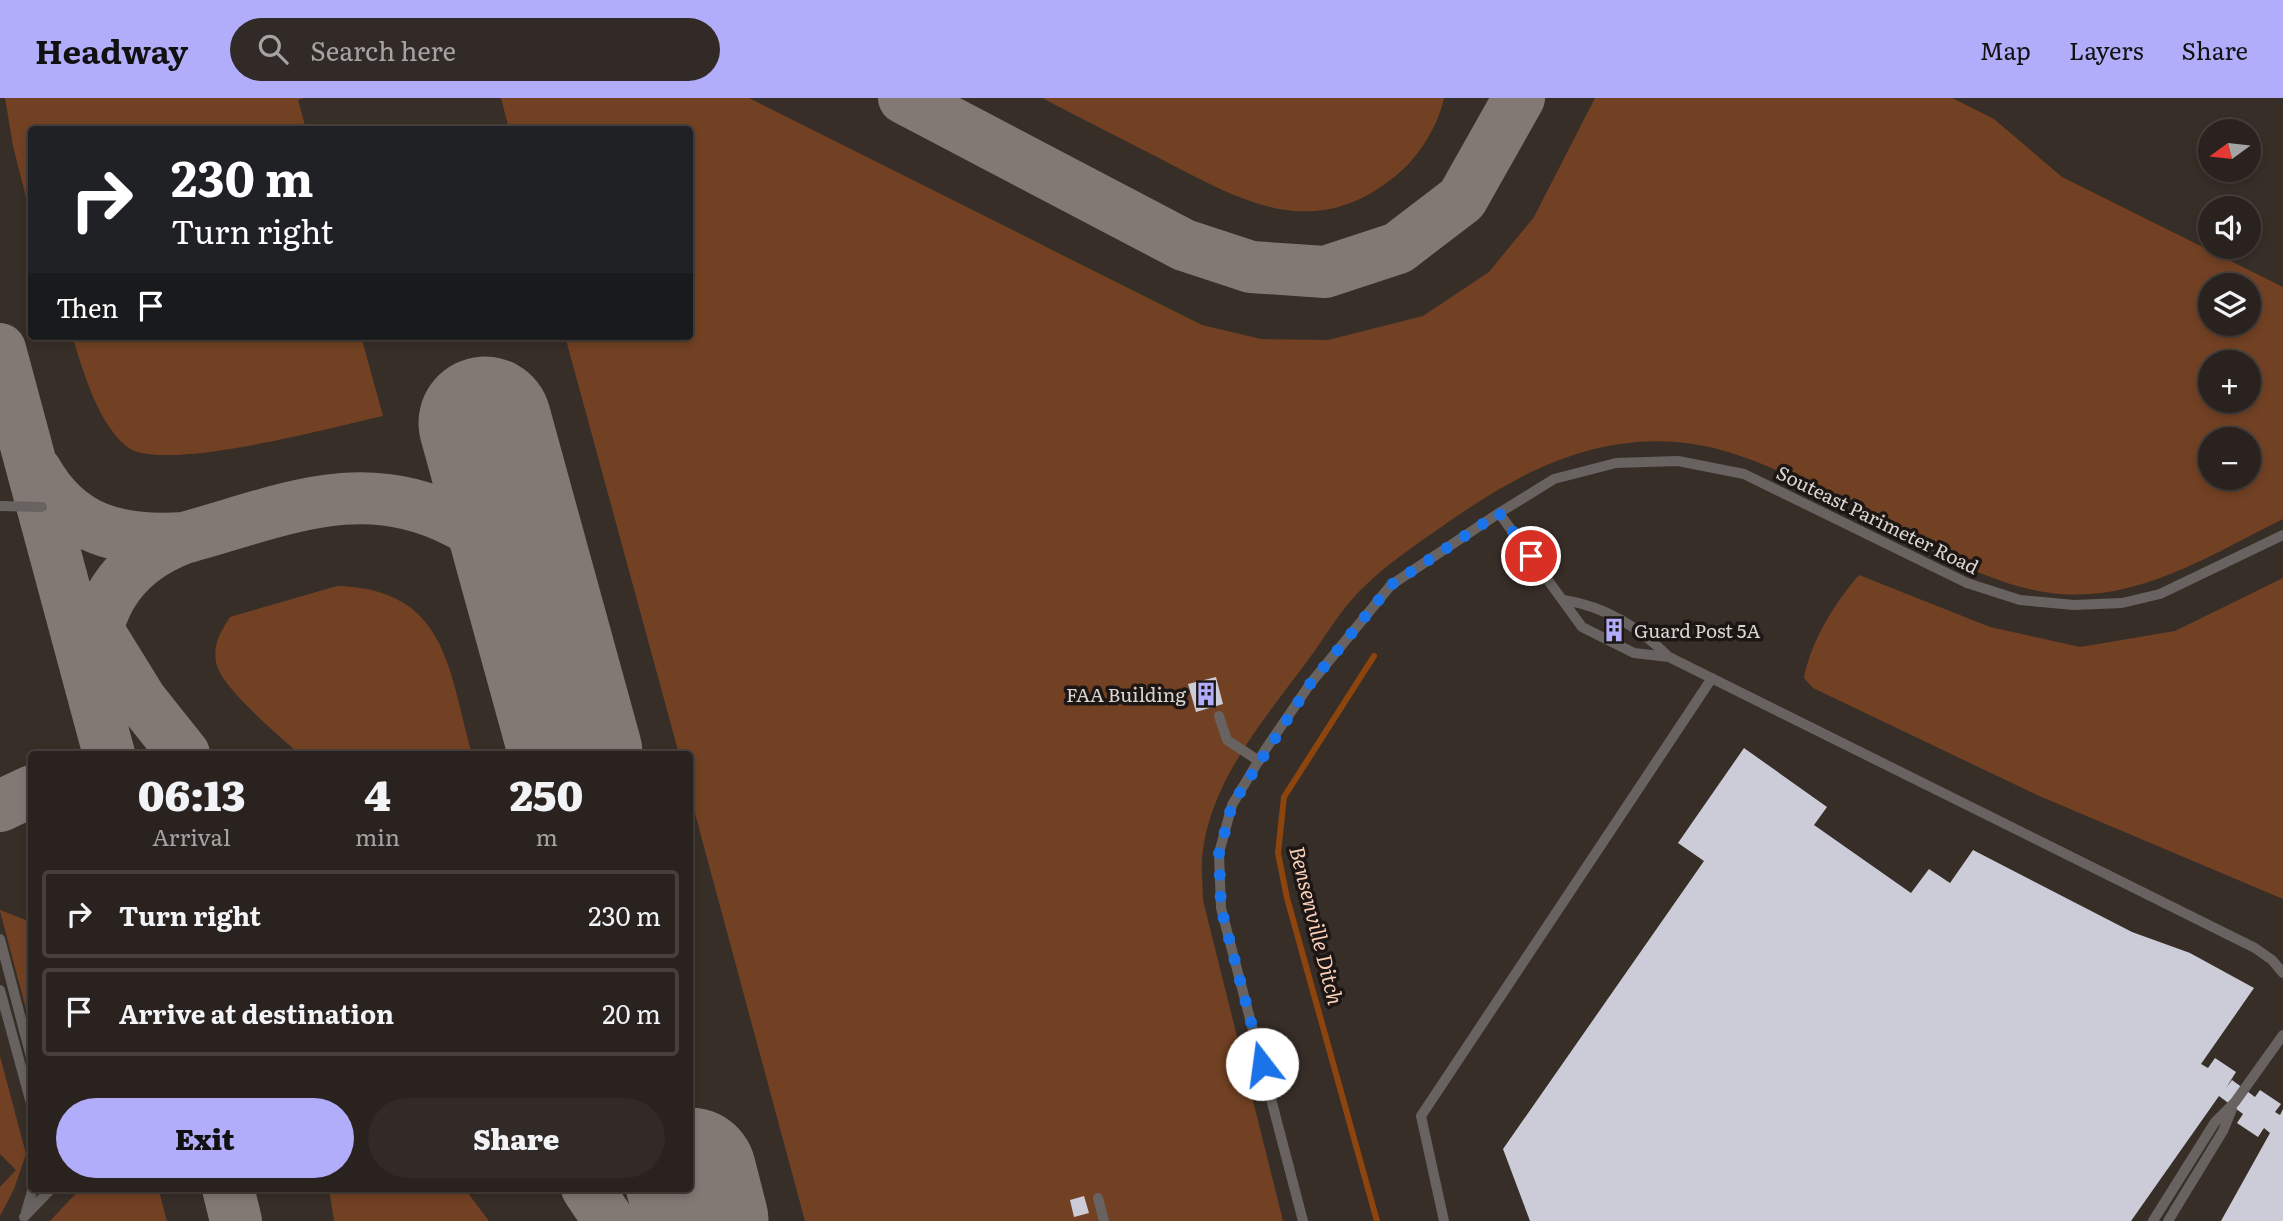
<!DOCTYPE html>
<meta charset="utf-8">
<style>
:root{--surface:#2a221e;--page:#322a27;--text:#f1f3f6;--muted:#a5a4a4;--line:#463f3c;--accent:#b1adfa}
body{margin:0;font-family:Literata,serif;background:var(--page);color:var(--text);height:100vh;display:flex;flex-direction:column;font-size:26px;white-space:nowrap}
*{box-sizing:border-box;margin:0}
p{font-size:23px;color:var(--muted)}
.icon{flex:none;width:38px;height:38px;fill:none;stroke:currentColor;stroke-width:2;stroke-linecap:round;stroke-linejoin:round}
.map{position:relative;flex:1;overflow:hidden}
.drawer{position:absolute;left:28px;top:653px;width:665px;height:441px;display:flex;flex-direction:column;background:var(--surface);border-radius:7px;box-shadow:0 4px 10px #0003,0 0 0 2px var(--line)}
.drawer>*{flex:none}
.banner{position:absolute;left:28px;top:28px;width:665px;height:214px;border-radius:7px;box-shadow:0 4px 10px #0003,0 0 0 2px var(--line);background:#202124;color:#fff;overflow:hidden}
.needle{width:46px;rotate:255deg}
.tools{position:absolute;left:2198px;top:21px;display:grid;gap:14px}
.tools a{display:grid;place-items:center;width:63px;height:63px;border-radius:50%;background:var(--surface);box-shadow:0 4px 10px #0003,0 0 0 2px var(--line);font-size:35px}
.pin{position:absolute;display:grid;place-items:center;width:60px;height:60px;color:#fff;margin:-30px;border:4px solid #fff;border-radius:50%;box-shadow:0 2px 7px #0007}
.me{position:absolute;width:77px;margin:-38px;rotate:345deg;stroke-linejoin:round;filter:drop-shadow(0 0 5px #0008)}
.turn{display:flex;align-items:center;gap:24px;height:147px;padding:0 28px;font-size:32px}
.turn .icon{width:91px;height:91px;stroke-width:2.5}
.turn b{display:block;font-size:49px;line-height:60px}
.then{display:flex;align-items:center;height:66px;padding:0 28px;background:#0003;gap:14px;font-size:26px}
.eta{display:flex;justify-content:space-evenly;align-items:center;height:119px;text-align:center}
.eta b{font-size:42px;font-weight:800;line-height:49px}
.cta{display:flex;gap:14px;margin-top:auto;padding:14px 28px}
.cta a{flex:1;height:80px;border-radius:42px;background:var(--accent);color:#111;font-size:28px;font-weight:800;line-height:80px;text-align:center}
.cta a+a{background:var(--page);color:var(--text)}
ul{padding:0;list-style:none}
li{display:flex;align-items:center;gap:21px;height:88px;margin:0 14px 10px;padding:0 14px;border:4px solid var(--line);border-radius:7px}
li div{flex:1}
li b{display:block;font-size:26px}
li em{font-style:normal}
header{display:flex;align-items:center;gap:42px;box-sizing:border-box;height:98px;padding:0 35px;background:var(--accent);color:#111}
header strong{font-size:33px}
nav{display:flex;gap:38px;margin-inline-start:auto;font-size:24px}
.search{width:490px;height:63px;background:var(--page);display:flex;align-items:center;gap:18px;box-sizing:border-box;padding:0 24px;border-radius:38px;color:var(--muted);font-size:26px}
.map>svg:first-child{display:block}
.green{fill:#724123;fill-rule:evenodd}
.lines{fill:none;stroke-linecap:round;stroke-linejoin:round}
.stream{stroke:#8e440d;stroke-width:6}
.taxiway{stroke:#827974;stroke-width:52}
.runway{stroke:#827974;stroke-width:133}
.building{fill:#ccccd9}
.service{stroke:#686360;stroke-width:10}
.route{stroke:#1a73e8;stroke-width:12;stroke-dasharray:0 21.6}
.labels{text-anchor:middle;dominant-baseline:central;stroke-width:7;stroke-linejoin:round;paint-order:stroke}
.street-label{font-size:19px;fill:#dbd5d1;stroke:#1c1715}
.poi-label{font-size:19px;fill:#dbd5d1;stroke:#1c1715;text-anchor:start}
.water-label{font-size:21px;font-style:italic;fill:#fbd0b8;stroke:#1c1715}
</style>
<header>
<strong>Headway</strong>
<div class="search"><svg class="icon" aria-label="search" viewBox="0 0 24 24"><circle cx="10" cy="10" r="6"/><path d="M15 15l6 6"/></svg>Search here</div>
<nav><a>Map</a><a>Layers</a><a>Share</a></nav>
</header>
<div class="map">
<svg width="2283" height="1123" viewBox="0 0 2283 1123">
<rect width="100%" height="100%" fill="#382e28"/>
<!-- green -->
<path class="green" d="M5,0H304L298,2L306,31L32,32L31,119L13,48Z
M501,0H749L1202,227L1261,241L1328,242L1423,218L1489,174L1534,119L1595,0H1952L1994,21L2062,79L2283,189V421C2210,457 2136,506 2051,495C1972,484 1902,433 1832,398C1785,375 1730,348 1677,344C1584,337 1510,380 1437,432C1405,454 1373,476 1348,506C1336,521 1326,536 1316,551C1271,614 1209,680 1202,760C1201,774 1203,788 1203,802L1283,1123H805L690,697V656H679L565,238H690V32L509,31ZM2210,187H2249V226H2210ZM2210,264H2249V303H2210ZM2210,341H2249V380H2210Z
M1042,0H1444C1438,29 1417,62 1393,80C1311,145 1240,102 1161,61C1121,41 1081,20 1042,0Z
M72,238H361L383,318C337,328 158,377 126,348C96,322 84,274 72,238Z
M1859,477L1990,529L2080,549L2175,533L2283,480V801L2037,697L1813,590L1804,580C1811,543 1834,506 1859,477Z
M337,488C447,491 448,570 472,656H299C279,637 220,589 216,564C213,545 221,533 230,519Z
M0,812L31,824V930L0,813Z
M0,958L26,1056L14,1091L0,1118V1089L16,1072L0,1056Z
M81,1090H158L167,1123H50Z
M329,1090H464L489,1123H334Z"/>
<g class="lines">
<!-- stream -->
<path class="stream" d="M1374,558L1284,699L1278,755L1287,800L1377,1123"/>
<!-- taxiway -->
<path class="taxiway" d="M904,0L1184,147L1251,169L1325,174L1398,150L1462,101L1519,0
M0,251L109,656
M36,373C70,433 120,444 184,440
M91,521L141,602L184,656
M91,590C90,519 114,466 184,440C280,414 362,374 457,424C467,430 481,434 490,442C507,454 520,479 533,496
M0,708L32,693
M228,1090L236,1123
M587,1090L609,1123"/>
<!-- runway -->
<path class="runway" d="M485,325L576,656
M690,1076L702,1123"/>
</g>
<!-- building -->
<path class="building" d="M1608,525L1623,532L1620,538L1605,531Z
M1216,579L1223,606L1196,614L1188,586Z
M1744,650L1827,709L1814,727L1911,795L1929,771L1950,785L1973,752L2132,834L2190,855L2254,890L2201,966L2208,970L2215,960L2236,974L2226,990L2232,982L2255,999L2260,992L2281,1006L2275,1014L2280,1017L2283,1011V1123H2221L2270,1035L2264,1030L2258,1039L2237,1025L2243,1016L2219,998L2131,1123H1530L1503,1051L1704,763L1678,745Z
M1084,1098L1089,1115L1074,1119L1070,1102Z"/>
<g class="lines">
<!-- service -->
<path class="service" d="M0,408L42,409
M1499,415L1582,529L1634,555L1669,559
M1564,502C1607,509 1638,529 1669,559L2255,850L2272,862L2283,875
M1219,618L1227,642L1259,663
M0,841L32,963
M0,892L32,1009
M1098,1100L1104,1123
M26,1114L33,1090
M24,1119L52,1090
M1303,1123L1221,810L1219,755L1232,707L1265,652L1310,586L1391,487L1499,415L1554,381L1616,365L1678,363L1744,376L1967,485L2020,502L2074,507L2122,505L2160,496L2283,437
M1444,1123L1421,1018L1712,580
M2153,1123L2215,1024L2235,1004L2283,937
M2168,1123L2223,1033L2232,1011"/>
</g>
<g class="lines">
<!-- route -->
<path class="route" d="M1262,966L1221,810L1219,755L1232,707L1310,586L1391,487L1499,415L1531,458"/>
</g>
<!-- icons -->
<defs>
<g id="building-bare" transform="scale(1.89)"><path d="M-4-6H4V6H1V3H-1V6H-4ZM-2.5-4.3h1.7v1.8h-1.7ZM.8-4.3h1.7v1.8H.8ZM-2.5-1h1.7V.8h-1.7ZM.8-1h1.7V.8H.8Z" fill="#b1adfa" stroke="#1c1715" stroke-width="2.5" paint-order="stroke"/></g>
</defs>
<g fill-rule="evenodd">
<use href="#building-bare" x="1614" y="532"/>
<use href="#building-bare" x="1206" y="596"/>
</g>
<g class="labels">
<!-- street labels -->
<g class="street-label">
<text transform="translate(1878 421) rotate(26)">Souteast Parimeter Road</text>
</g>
<!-- poi labels -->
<g class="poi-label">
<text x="1634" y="532">Guard Post 5A</text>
<text x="1186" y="596" text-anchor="end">FAA Building</text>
</g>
<!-- water labels -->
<g class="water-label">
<text transform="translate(1318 827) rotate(76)">Bensenville Ditch</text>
</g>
</g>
</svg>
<div class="tools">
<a><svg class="needle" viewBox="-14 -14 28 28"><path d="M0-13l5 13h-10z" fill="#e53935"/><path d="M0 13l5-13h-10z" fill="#a5a4a4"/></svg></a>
<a><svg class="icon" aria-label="sound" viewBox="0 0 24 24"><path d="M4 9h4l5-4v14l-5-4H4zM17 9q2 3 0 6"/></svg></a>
<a><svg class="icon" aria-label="layers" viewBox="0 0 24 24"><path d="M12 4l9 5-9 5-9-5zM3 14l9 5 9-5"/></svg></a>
<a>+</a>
<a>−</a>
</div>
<div class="pin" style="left:1531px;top:458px;background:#d93025"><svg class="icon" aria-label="arrive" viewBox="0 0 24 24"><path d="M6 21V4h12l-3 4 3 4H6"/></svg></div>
<svg class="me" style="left:1262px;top:966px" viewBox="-20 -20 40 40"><circle r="19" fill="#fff"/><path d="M0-13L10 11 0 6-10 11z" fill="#1a73e8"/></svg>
<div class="banner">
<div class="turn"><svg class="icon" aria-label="right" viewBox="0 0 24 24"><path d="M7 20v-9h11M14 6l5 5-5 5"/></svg><div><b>230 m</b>Turn right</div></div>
<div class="then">Then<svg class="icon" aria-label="arrive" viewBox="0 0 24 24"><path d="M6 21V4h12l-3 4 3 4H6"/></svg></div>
</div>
<section class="drawer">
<div class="eta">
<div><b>06:13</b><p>Arrival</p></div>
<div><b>4</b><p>min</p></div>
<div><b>250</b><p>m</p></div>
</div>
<ul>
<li><svg class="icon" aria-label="right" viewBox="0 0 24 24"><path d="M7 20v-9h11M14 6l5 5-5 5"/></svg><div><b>Turn right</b></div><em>230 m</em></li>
<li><svg class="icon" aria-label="arrive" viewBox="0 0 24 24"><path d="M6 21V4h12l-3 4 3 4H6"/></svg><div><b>Arrive at destination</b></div><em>20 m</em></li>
</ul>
<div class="cta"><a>Exit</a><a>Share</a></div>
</section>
</div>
